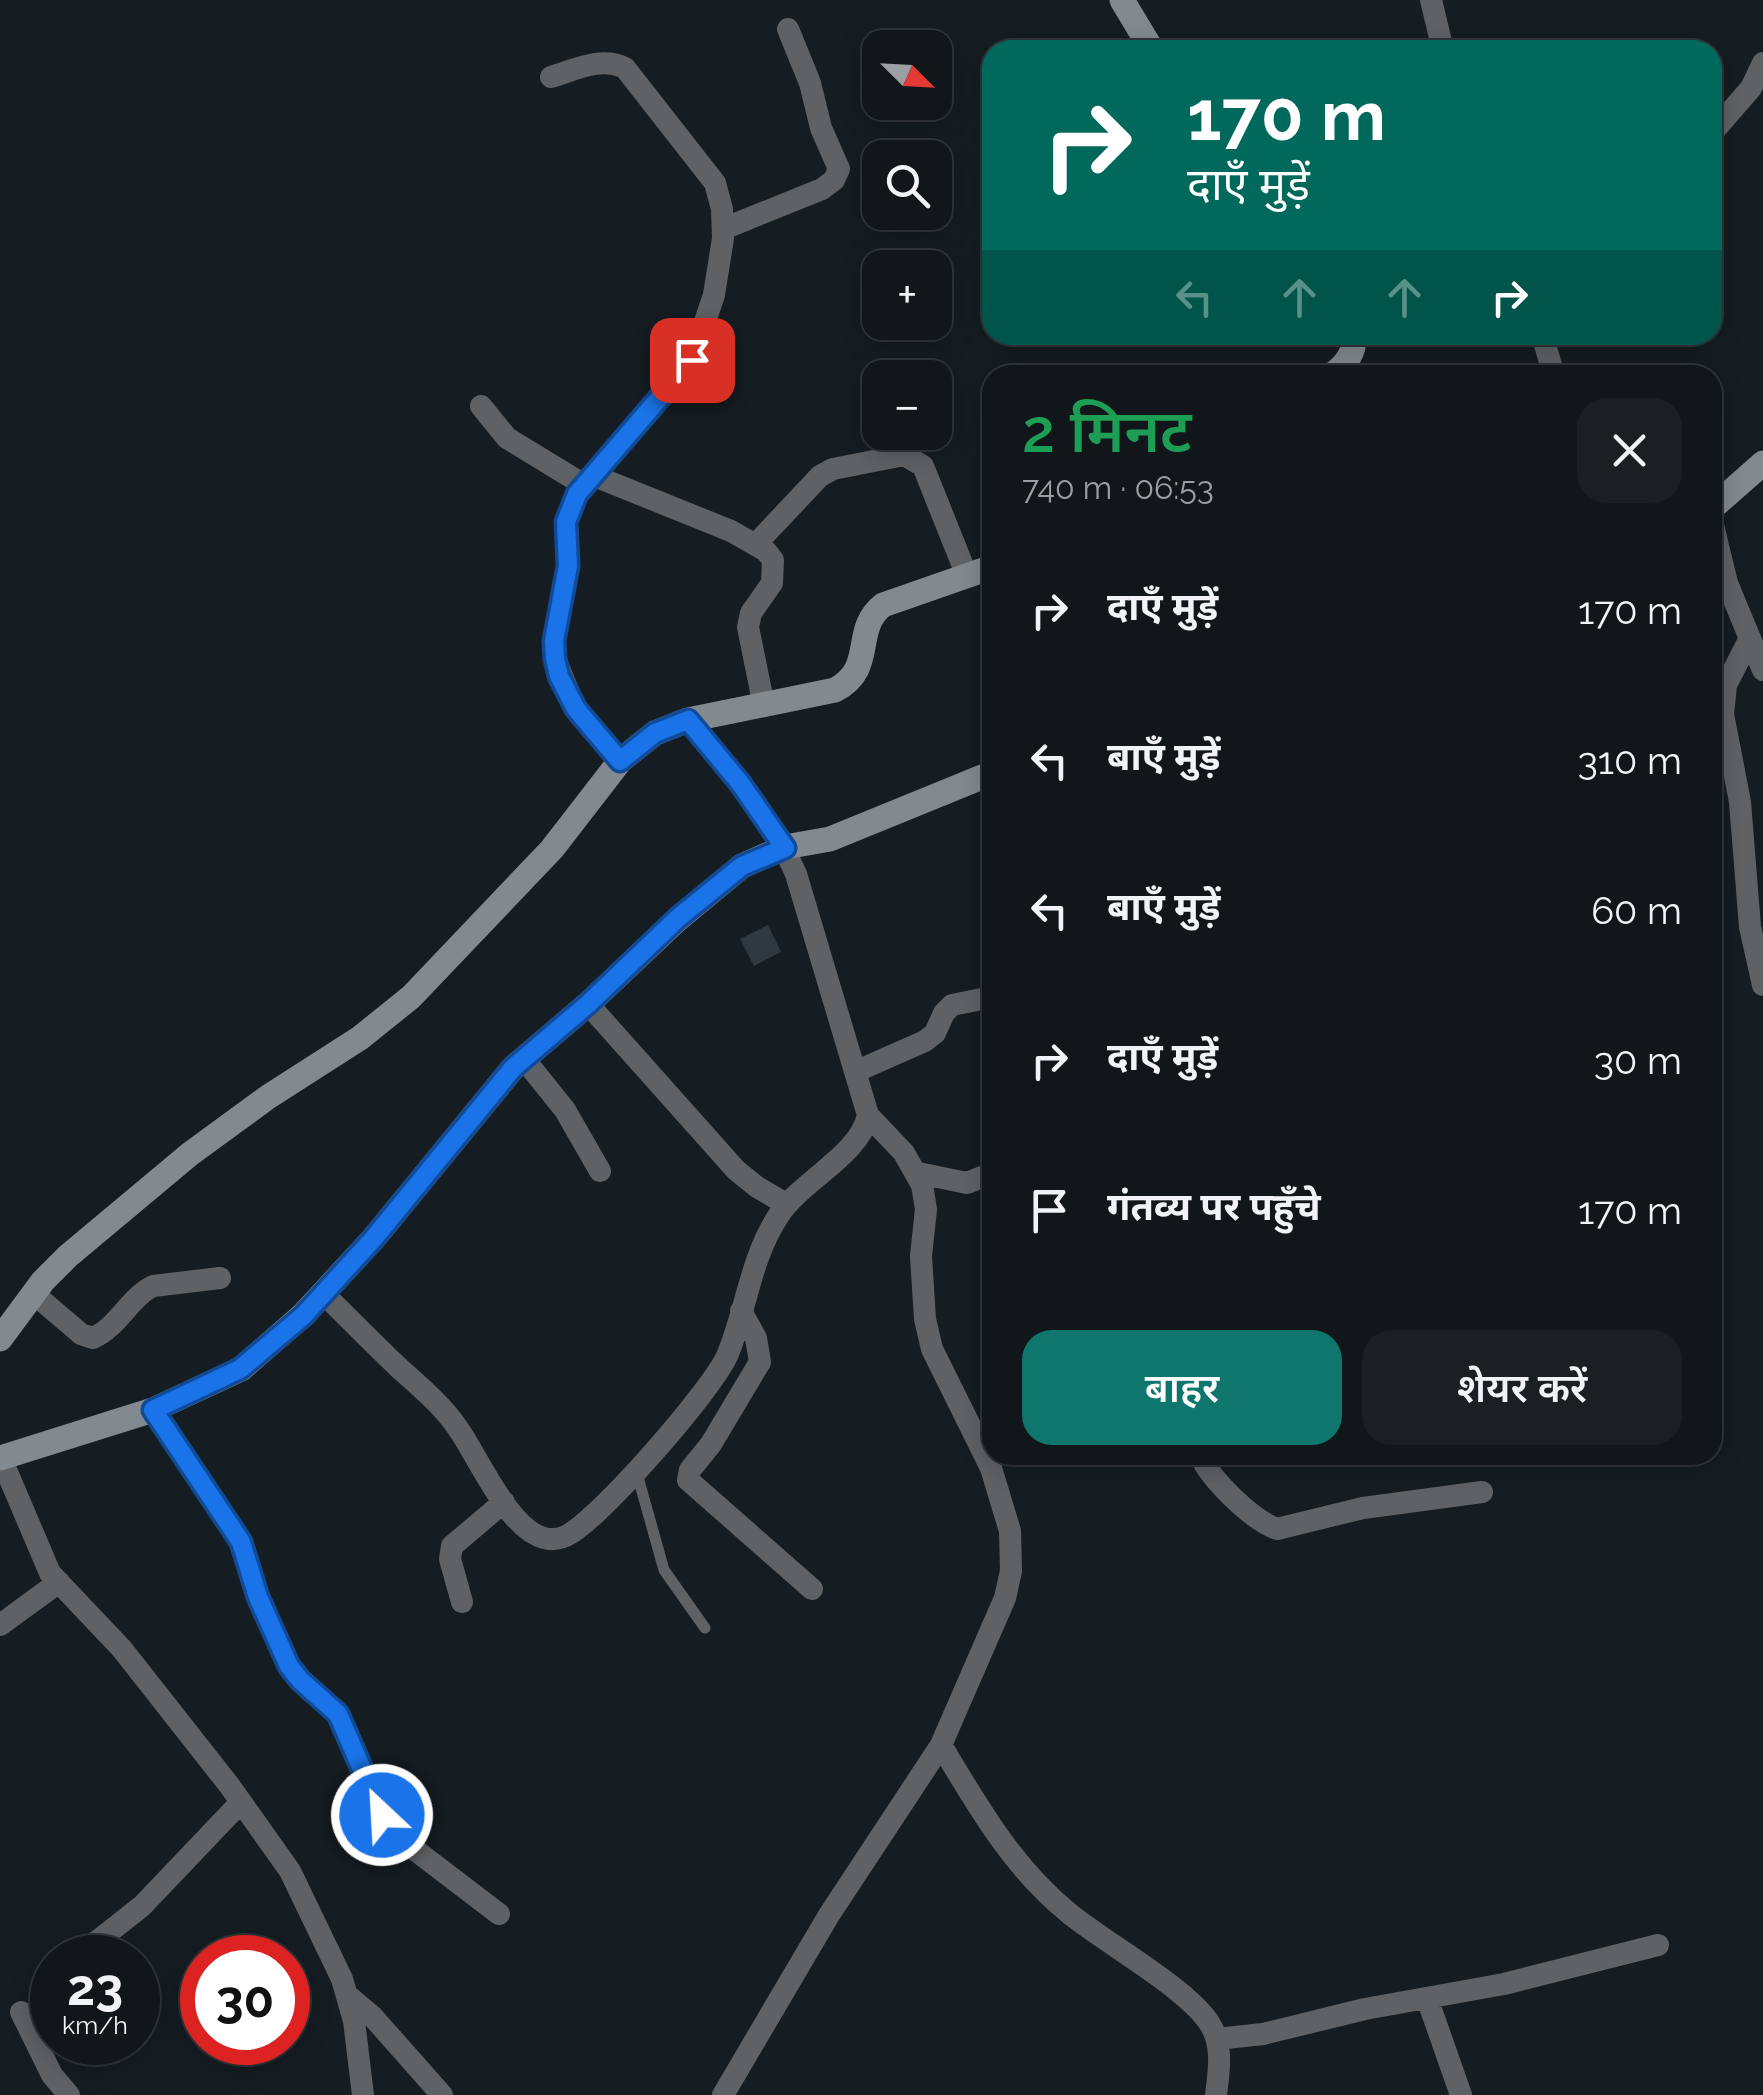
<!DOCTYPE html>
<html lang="hi">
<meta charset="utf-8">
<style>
:root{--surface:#10161a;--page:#191f23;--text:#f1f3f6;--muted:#9c9fa2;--line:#303539;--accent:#0f766e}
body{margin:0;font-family:Raleway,"Noto Sans Devanagari",sans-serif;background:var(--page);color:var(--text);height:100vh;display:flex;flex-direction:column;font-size:38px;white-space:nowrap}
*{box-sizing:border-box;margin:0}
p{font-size:32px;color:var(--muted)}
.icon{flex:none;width:55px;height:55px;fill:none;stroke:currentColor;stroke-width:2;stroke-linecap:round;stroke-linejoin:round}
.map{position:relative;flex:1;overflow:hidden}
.sheet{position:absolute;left:982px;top:365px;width:740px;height:1100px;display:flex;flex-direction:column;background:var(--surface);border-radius:30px;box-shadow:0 5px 25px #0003,0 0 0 2px var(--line)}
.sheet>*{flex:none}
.top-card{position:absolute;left:982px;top:40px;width:740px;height:305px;border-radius:30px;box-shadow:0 5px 25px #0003,0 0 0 2px var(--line);background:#00695c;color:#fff;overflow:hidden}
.needle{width:65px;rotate:114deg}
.controls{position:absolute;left:862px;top:30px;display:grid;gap:20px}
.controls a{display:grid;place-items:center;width:90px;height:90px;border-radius:20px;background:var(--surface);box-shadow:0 5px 25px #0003,0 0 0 2px var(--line);font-size:50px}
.speed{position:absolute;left:30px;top:1935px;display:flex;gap:20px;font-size:50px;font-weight:700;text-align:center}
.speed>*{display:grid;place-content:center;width:130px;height:130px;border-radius:50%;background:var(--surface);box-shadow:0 5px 25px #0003,0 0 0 2px var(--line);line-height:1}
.speed small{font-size:25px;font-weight:400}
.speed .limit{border:15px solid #d22;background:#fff;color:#111}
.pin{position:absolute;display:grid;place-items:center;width:85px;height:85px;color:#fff;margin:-42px;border-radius:20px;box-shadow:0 5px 15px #0006}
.me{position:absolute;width:110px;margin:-55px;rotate:335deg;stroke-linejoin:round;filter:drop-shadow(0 0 8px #0008)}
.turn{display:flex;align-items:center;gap:35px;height:210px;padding:0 40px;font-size:45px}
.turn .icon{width:130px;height:130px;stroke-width:2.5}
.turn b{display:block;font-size:70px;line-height:85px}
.lanes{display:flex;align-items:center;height:95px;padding:0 40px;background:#0003;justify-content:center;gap:50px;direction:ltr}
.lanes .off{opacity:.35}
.round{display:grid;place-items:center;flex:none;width:105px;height:105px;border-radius:30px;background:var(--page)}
.headline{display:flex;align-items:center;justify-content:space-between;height:170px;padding:0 40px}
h1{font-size:60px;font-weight:600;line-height:75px;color:#1e9e55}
.primary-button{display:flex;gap:20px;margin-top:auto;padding:20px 40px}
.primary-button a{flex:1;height:115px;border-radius:30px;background:var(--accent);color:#fff;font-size:40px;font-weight:600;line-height:115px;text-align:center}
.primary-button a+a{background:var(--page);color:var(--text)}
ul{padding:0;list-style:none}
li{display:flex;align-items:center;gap:30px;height:150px;padding:0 40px}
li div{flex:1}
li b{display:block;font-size:38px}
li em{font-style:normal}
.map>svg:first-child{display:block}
.building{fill:#30393f}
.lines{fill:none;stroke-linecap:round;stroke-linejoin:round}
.lane{stroke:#5e6265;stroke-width:11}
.street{stroke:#5e6265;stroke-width:22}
.secondary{stroke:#838a8f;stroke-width:25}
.route-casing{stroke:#114b97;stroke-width:25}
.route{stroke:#1a73e8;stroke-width:18}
</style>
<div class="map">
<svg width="1763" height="2095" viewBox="0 0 1763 2095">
<rect width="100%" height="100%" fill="#151d22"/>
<!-- building -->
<path class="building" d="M768,925L781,952L754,966L740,939Z"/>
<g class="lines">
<!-- lane -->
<path class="lane" d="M636,1470L664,1570L705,1628"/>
<!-- street -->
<path class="street" d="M1431,0L1443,50
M551,77C575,70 601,56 625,68L715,183L722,209L723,238L714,295L692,360L577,494L566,521L568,567L554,641L555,659L576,709L620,761
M1712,133L1751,88L1763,63
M723,229L822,189L834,180L839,169L821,128L810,83L788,29
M1542,335L1554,375
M481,406L507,438L584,485
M592,475L731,531L766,551L773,560L772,583L751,613L748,627L764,706
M1712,521L1727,583L1763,670
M756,544L820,476L833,469L904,455L923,466L967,576
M1750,638L1726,685L1723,714L1740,802L1750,927L1763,985
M588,1004L736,1170L757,1187L786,1204
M524,1059L565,1110L600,1171
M857,1071L925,1041L935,1033L944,1013L952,1005L992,997
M918,1173L967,1183L992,1173
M33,1293L81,1334L93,1338C118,1327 129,1298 153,1286L220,1278
M323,1293C348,1318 373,1343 398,1367C419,1386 441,1404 457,1427C478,1456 508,1529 544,1538C551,1540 559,1539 566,1536C600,1519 711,1391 727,1356C747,1309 750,1258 779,1215C802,1180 860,1155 868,1115L796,874C771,816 728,768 688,720
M741,1311L756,1338L760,1362L711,1444L690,1470L688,1480L812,1589
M153,1410L241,1541L257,1597L289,1667L300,1680L337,1714L382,1815L402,1840L499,1914
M1200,1455C1210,1479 1252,1520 1277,1529L1363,1508L1482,1492
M1,1458L50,1573L122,1649L229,1785L290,1871L342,1979L354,2021L363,2095
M462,1602L450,1559L452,1546L504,1502
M0,1625L59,1582
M941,1745C979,1808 1012,1867 1070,1914C1107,1944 1182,1985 1208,2021C1224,2044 1219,2070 1216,2095
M76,1958L142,1906L241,1802
M347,1995L373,2017L442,2095
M1427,1998L1461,2095
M21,2012L52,2075L69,2095
M1217,2039L1263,2034L1365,2009L1504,1984L1658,1945
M723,2095L829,1915L941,1745L1005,1598L1011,1571L1010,1531L991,1468L932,1349L925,1319L921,1256L926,1209L922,1185L904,1153L868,1115"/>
<!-- secondary -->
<path class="secondary" d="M1122,0L1152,50
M1332,375C1346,365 1355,353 1354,335
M1712,508L1763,463
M0,1339L43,1281L68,1256L190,1154L268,1097L360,1038L411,997L552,849L620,761L655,733L688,720L835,690C877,668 851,630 883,605L992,567
M0,1458L153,1410L241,1369L303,1315L374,1238L513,1068L588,1004L679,918L742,866L785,847L830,839L992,773"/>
</g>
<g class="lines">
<!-- route casing -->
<g class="route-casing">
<path id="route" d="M382,1815L338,1714L300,1680L289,1666L258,1597L241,1542L153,1410L240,1369L303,1316L374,1238L513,1068L588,1004L678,918L742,866L785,848L740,783L688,720L655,733L620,761L576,709L559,676L555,659L554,641L568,566L566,522L577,494L692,360"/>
</g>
<!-- route -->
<use href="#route" class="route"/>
</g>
</svg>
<div class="controls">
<a><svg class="needle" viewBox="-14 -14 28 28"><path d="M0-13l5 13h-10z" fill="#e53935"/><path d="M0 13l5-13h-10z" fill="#9c9fa2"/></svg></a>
<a><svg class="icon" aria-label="search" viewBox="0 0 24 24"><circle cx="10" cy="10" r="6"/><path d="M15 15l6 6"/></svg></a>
<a>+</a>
<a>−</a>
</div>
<div class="speed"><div>23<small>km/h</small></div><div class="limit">30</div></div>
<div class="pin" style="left:692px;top:360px;background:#d93025"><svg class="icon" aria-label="arrive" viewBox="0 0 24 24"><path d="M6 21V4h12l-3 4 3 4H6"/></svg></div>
<svg class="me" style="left:382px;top:1815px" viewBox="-20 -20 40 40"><circle r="17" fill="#1a73e8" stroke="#fff" stroke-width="3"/><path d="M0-11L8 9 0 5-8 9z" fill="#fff"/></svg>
<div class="top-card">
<div class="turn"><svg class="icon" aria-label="right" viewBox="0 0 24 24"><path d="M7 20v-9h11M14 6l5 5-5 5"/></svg><div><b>170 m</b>दाएँ मुड़ें</div></div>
<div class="lanes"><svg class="icon off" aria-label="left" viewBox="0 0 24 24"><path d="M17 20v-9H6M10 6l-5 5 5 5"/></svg><svg class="icon off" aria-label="ahead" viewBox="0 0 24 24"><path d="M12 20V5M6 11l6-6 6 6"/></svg><svg class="icon off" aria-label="ahead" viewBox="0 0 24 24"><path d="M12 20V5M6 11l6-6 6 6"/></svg><svg class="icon" aria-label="right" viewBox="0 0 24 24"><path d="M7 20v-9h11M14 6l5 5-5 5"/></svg></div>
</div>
<section class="sheet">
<div class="headline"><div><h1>2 मिनट</h1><p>740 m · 06:53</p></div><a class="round"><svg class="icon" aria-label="close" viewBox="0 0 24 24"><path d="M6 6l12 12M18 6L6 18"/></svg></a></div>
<ul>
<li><svg class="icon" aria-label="right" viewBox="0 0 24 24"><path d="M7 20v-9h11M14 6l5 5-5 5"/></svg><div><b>दाएँ मुड़ें</b></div><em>170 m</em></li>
<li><svg class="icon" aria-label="left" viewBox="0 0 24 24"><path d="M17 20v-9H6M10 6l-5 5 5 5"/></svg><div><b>बाएँ मुड़ें</b></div><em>310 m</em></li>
<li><svg class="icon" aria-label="left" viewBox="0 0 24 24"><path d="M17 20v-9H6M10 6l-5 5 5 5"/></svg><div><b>बाएँ मुड़ें</b></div><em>60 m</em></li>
<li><svg class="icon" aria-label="right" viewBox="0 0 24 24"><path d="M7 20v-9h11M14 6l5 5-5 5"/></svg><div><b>दाएँ मुड़ें</b></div><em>30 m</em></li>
<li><svg class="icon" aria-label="arrive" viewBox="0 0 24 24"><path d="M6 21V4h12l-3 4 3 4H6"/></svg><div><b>गंतव्य पर पहुँचे</b></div><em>170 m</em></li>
</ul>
<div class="primary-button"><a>बाहर</a><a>शेयर करें</a></div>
</section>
</div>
